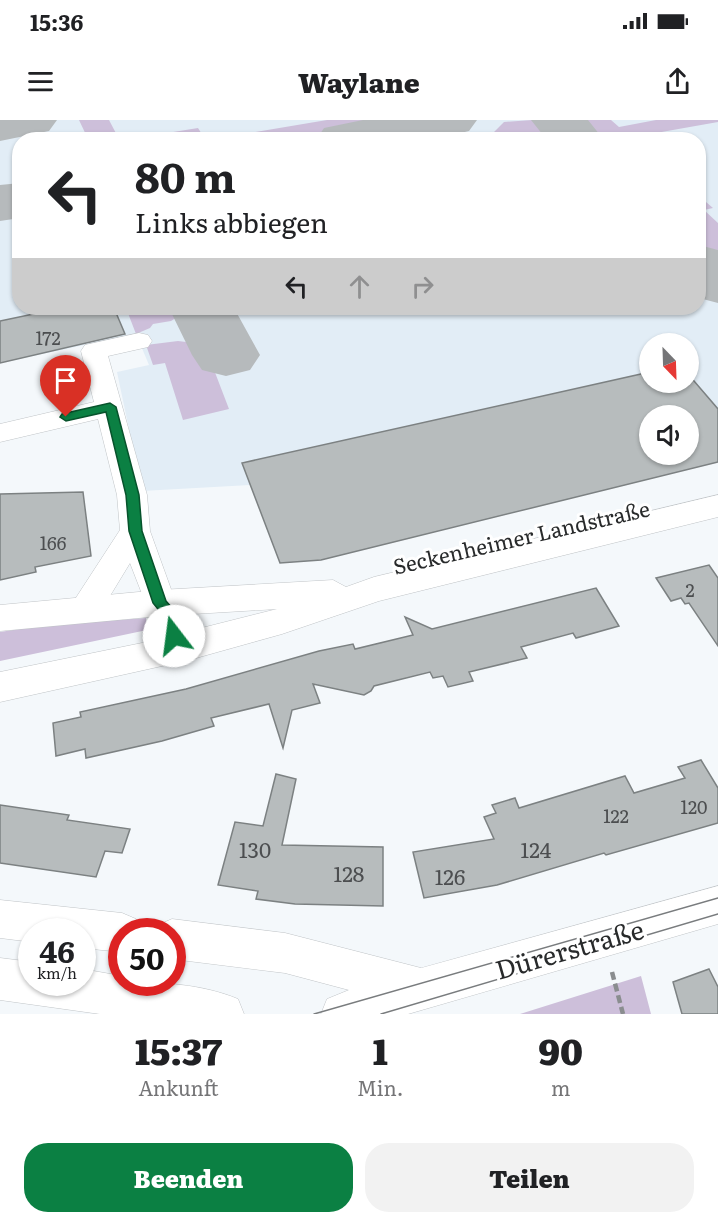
<!DOCTYPE html>
<html lang="de">
<meta charset="utf-8">
<style>
:root{--surface:#fff;--page:#f2f2f2;--text:#202124;--muted:#757577;--accent:#0b8043}
body{margin:0;font-family:Literata,serif;background:var(--page);color:var(--text);height:100vh;display:flex;flex-direction:column;font-size:22px;white-space:nowrap}
*{box-sizing:border-box;margin:0}
p{font-size:20px;color:var(--muted)}
.icon{flex:none;width:33px;height:33px;fill:none;stroke:currentColor;stroke-width:2;stroke-linecap:round;stroke-linejoin:round}
.map{position:relative;height:894px;overflow:hidden}
.sheet{display:flex;flex-direction:column;background:var(--surface);flex:1}
.sheet>*{flex:none}
.guide{position:absolute;left:12px;top:12px;width:694px;height:183px;border-radius:24px;box-shadow:0 2px 4px #0004;background:#fff;color:var(--text);overflow:hidden}
.needle{width:39px;rotate:157deg}
.buttons{position:absolute;left:639px;top:213px;display:grid;gap:12px}
.buttons a{display:grid;place-items:center;width:60px;height:60px;border-radius:50%;background:var(--surface);box-shadow:0 2px 4px #0004;font-size:30px}
.speed{position:absolute;left:18px;top:798px;display:flex;gap:12px;font-size:30px;font-weight:700;text-align:center}
.speed>*{display:grid;place-content:center;width:78px;height:78px;border-radius:50%;background:var(--surface);box-shadow:0 2px 4px #0004;line-height:1}
.speed small{font-size:15px;font-weight:400}
.speed .limit{border:9px solid #d22;background:#fff;color:#111}
.pin{position:absolute;display:grid;place-items:center;width:51px;height:51px;color:#fff;margin:-62px -26px;border-radius:50% 50% 50% 0;rotate:-45deg;box-shadow:0 0 6px #0007}
.pin .icon{rotate:45deg}
.me{position:absolute;width:66px;margin:-33px;rotate:345deg;stroke-linejoin:round;filter:drop-shadow(0 0 4px #0008)}
.turn{display:flex;align-items:center;gap:21px;height:126px;padding:0 24px;font-size:27px}
.turn .icon{width:78px;height:78px;stroke-width:2.5}
.turn b{display:block;font-size:42px;line-height:51px}
.lanes{display:flex;align-items:center;height:57px;padding:0 24px;background:#0003;justify-content:center;gap:30px;direction:ltr}
.lanes .off{opacity:.35}
.eta{display:flex;justify-content:space-evenly;align-items:center;height:102px;text-align:center}
.eta b{font-size:36px;font-weight:800;line-height:42px}
.action{display:flex;gap:12px;margin-top:auto;padding:12px 24px}
.action a{flex:1;height:69px;border-radius:24px;background:var(--accent);color:#fff;font-size:24px;font-weight:800;line-height:69px;text-align:center}
.action a+a{background:var(--page);color:var(--text)}
.status{display:flex;justify-content:space-between;align-items:center;height:42px;padding:0 30px;background:var(--surface);direction:ltr}
.status svg{height:16px;fill:currentColor}
header{display:flex;justify-content:space-between;align-items:center;height:78px;padding:0 24px;background:var(--surface);font-size:27px;font-weight:800}
.map>svg:first-child{display:block}
.built{fill:#e2edf6;fill-rule:evenodd}
.green{fill:#cdbfda}
.lines{fill:none;stroke-linecap:round;stroke-linejoin:round}
.taxiway{fill:#b6babc;fill-rule:evenodd}
.building{fill:#b7bcbd;stroke:#7c8182;stroke-width:1.5;fill-rule:evenodd}
.minor-casing{stroke:#c0c4c7;stroke-width:1}
.major-casing{stroke:#c0c4c7;stroke-width:1}
.path{stroke:#8a8d8f;stroke-width:4.5;stroke-dasharray:8 4;stroke-linecap:butt}
.minor{fill:#fff;fill-rule:evenodd}
.major{fill:#fff;fill-rule:evenodd}
.tram{stroke:#797c7e;stroke-width:1.5}
.route{fill:#0b8043;stroke:#07532c;stroke-width:1.5}
.labels{text-anchor:middle;dominant-baseline:central;stroke-width:6;stroke-linejoin:round;paint-order:stroke}
.number-label{font-size:18px;fill:#4c4e50}
.street-label{font-size:21px;fill:#282a2b;stroke:#fff}
.near-number-label{font-size:21px;fill:#4c4e50}
.near-street-label{font-size:26px;fill:#282a2b;stroke:#fff}
</style>
<div class="status"><b>15:36</b><svg viewBox="0 0 49 12"><path d="M0 12V9h3v3zM5 12V6h3v6zM10 12V3h3v9zM15 12V0h3v12zM26 1h20v11H26zM47 4h2v5h-2z"/></svg></div>
<header><svg class="icon" aria-label="menu" viewBox="0 0 24 24"><path d="M4 6h16M4 12h16M4 18h16"/></svg>Waylane<svg class="icon" aria-label="share" viewBox="0 0 24 24"><path d="M12 15V3M7 8l5-5 5 5M5 13v7h14v-7"/></svg></header>
<div class="map">
<svg width="718" height="894" viewBox="0 0 718 894">
<rect width="100%" height="100%" fill="#f4f8fb"/>
<!-- built -->
<path class="built" d="M0,0H718V342L321,440L280,443L250,365L142,371L117,252L149,245L136,214L0,243ZM20,20H699V188H20ZM650,224H688V262H650ZM650,296H688V334H650Z"/>
<!-- green -->
<path class="green" d="M79,0H109L119,19H88Z
M327,0H391C374,23 245,20 214,19Z
M532,0L553,7L566,19H499L494,12L504,2Z
M569,0H611L619,7L656,0H718V2L622,19L589,20Z
M198,8L205,19H130Z
M699,76L713,88L704,90L718,103V130L703,129L699,125Z
M126,188H179L182,194L171,201L153,204L150,208L136,214Z
M178,221L194,223L206,229L229,289L183,300L165,243L153,245L146,225Z
M146,498L147,510L0,541V512L45,505Z
M641,856L651,894H520Z"/>
<g class="lines">
<!-- taxiway -->
<path class="taxiway" d="M0,0H57L49,11L0,21Z
M363,0H477L469,11L431,20H316L324,8Z
M531,0H588L604,20H547Z
M20,63V98L0,101V65Z
M699,125L718,130V183L699,178Z
M169,188H234L260,235L250,250L226,256L202,250L192,235Z"/>
</g>
<!-- building -->
<path class="building" d="M62,188H114L125,214L0,243V201Z
M650,252V262H688V254L718,289V342L321,440L280,443L242,343ZM650,296H688V334H650Z
M83,372L91,436L35,447L36,452L0,460V374Z
M709,445L718,458V526L689,483L685,484L681,478L671,481L656,458Z
M596,468L619,506L576,518L573,513L521,527L527,538L469,552L473,561L448,567L443,556L433,558L430,552L374,566L371,571L364,575L313,564L320,583L292,590L283,628L269,584L211,598L214,606L162,621L86,638L85,629L56,636L53,603L81,597L80,592L186,569L319,531L353,524L355,529L413,515L405,497L432,509Z
M701,640L718,668V703L606,735L604,733L497,765L424,778L413,732L494,719L484,697L496,693L492,685L515,678L519,688L625,656L634,673L685,658L678,647Z
M276,654L296,659L282,725L383,727V786L295,784L256,779L258,771L218,765L235,702L263,706Z
M0,685L69,695L67,700L130,709L122,733L105,731L96,757L0,743Z
M709,849L718,867V894H682L673,862Z"/>
<g class="lines">
<!-- minor casing -->
<g class="minor-casing">
<path id="minor" d="M139,213L148,215L152,221L148,227L108,236L147,375L150,411L176,483L171,492L160,495L149,492L130,443L96,499L84,503L72,499L68,490L120,410L117,375L98,299L0,322V304L94,282L81,231L85,225Z
M718,766V804L408,894H321L327,879L349,870L285,853L172,839V812H155L158,805L172,799L285,813L421,848Z
M0,780L122,793L136,799L142,812H122V832L82,828V812H32V822L0,818Z
M0,838L32,842V862H82V849L122,856V862C160,862 202,864 238,879L244,894H100L0,880Z"/>
</g>
<!-- major casing -->
<g class="major-casing">
<path id="major" d="M718,375V397L379,481L282,514L189,540L0,582V552L142,523L277,489L160,496L0,511V485L160,470L333,460L346,467L374,457Z"/>
</g>
<!-- path -->
<path class="path" d="M612,852L623,894"/>
<!-- minor -->
<use href="#minor" class="minor"/>
<!-- major -->
<use href="#major" class="major"/>
<!-- tram -->
<path class="tram" d="M314,894L718,778
M381,894L718,794"/>
</g>
<!-- route -->
<path class="route" d="M110,283L116,287L139,375L142,411L166,481L180,497L181,516L179,520H169L166,499L153,483L129,411L126,375L106,292L66,301L60,297L62,294Z"/>
<g class="labels">
<!-- number labels -->
<g class="number-label">
<text x="48" y="217">172</text>
<text x="53" y="422">166</text>
<text x="690" y="469">2</text>
<text x="694" y="686">120</text>
<text x="616" y="695">122</text>
</g>
<!-- street labels -->
<g class="street-label">
<text transform="translate(521 416) rotate(-13)">Seckenheimer Landstraße</text>
</g>
<!-- near-number labels -->
<g class="near-number-label">
<text x="255" y="728">130</text>
<text x="536" y="728">124</text>
<text x="349" y="752">128</text>
<text x="450" y="755">126</text>
</g>
<!-- near-street labels -->
<g class="near-street-label">
<text transform="translate(569 828) rotate(-16)">Dürerstraße</text>
</g>
</g>
</svg>
<div class="buttons">
<a><svg class="needle" viewBox="-14 -14 28 28"><path d="M0-13l5 13h-10z" fill="#e53935"/><path d="M0 13l5-13h-10z" fill="#757577"/></svg></a>
<a><svg class="icon" aria-label="sound" viewBox="0 0 24 24"><path d="M4 9h4l5-4v14l-5-4H4zM17 9q2 3 0 6"/></svg></a>
</div>
<div class="speed"><div>46<small>km/h</small></div><div class="limit">50</div></div>
<div class="pin" style="left:66px;top:297px;background:#d93025"><svg class="icon" aria-label="arrive" viewBox="0 0 24 24"><path d="M6 21V4h12l-3 4 3 4H6"/></svg></div>
<svg class="me" style="left:174px;top:516px" viewBox="-20 -20 40 40"><circle r="19" fill="#fff"/><path d="M0-13L10 11 0 6-10 11z" fill="#0b8043"/></svg>
<div class="guide">
<div class="turn"><svg class="icon" aria-label="left" viewBox="0 0 24 24"><path d="M17 20v-9H6M10 6l-5 5 5 5"/></svg><div><b>80 m</b>Links abbiegen</div></div>
<div class="lanes"><svg class="icon" aria-label="left" viewBox="0 0 24 24"><path d="M17 20v-9H6M10 6l-5 5 5 5"/></svg><svg class="icon off" aria-label="ahead" viewBox="0 0 24 24"><path d="M12 20V5M6 11l6-6 6 6"/></svg><svg class="icon off" aria-label="right" viewBox="0 0 24 24"><path d="M7 20v-9h11M14 6l5 5-5 5"/></svg></div>
</div>
</div>
<section class="sheet">
<div class="eta">
<div><b>15:37</b><p>Ankunft</p></div>
<div><b>1</b><p>Min.</p></div>
<div><b>90</b><p>m</p></div>
</div>
<div class="action"><a>Beenden</a><a>Teilen</a></div>
</section>
